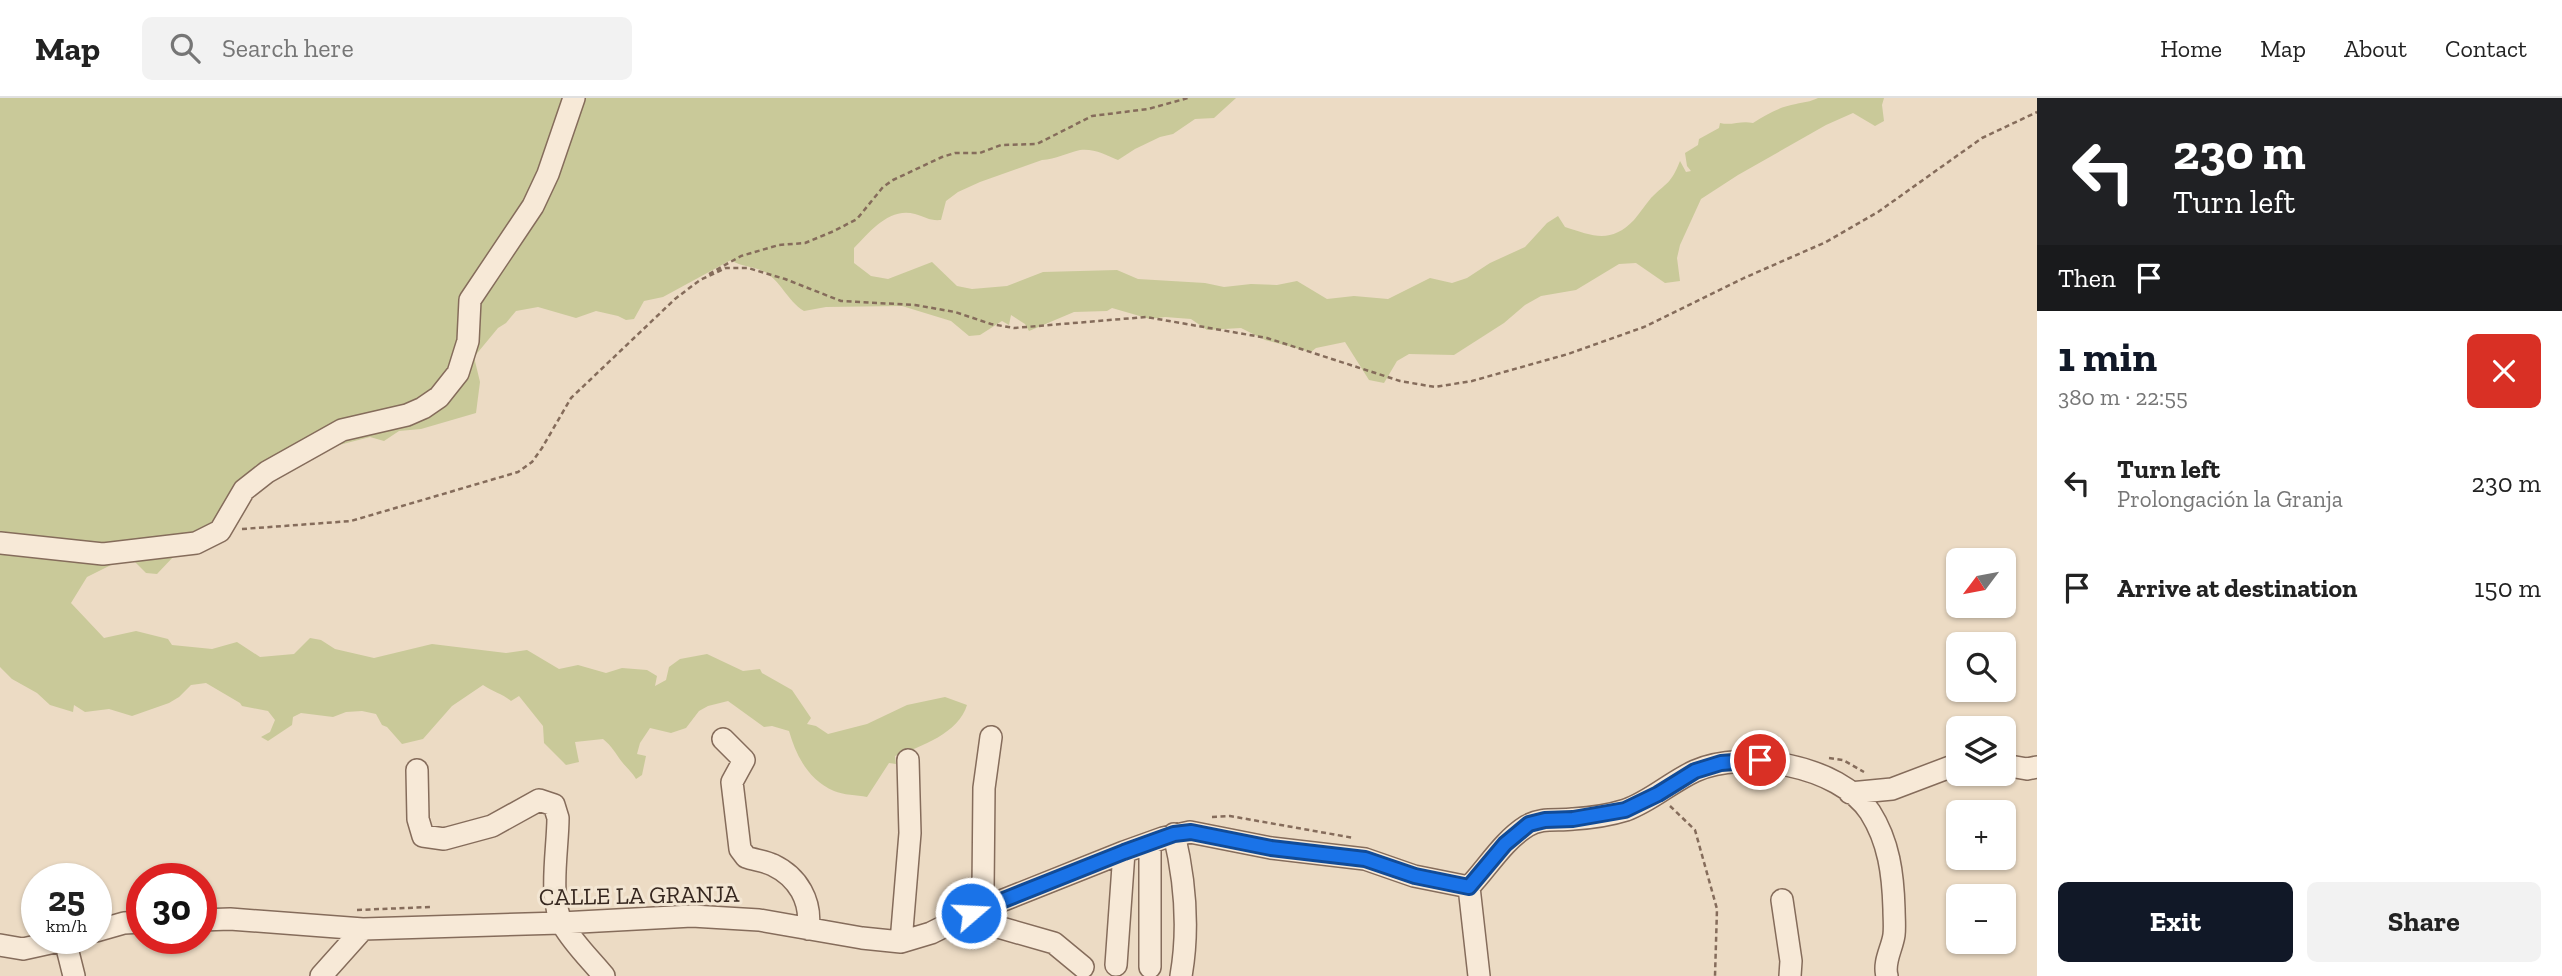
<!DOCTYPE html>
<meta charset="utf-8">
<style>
:root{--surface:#fff;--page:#f2f2f2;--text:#222;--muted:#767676;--line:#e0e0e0;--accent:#111827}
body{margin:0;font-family:"Zilla Slab",serif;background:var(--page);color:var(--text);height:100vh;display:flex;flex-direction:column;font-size:26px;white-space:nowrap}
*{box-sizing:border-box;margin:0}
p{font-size:23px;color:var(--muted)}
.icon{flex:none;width:38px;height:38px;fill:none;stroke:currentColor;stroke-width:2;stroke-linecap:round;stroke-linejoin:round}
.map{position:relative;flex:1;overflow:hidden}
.details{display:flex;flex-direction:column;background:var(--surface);width:525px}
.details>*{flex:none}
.top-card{background:#202124;color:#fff;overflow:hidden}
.needle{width:46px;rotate:238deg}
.fabs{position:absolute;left:1946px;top:450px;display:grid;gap:14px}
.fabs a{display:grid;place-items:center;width:70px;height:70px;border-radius:10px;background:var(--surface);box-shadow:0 2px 5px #0004;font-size:35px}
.speed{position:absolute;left:21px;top:765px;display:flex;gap:14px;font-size:35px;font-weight:700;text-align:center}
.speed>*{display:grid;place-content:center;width:91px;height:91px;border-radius:50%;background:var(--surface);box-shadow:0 2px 5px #0004;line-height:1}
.speed small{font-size:18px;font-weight:400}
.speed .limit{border:10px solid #d22;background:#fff;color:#111}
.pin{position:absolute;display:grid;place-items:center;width:60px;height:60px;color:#fff;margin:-30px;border:4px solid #fff;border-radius:50%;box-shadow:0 2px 7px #0007}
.me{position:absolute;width:77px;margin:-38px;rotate:71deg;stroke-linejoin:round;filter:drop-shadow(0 0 5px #0008)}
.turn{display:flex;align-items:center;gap:24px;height:147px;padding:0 21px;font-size:32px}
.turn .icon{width:91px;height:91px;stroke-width:2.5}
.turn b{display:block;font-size:49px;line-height:60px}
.then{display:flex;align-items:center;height:66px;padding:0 21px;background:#0003;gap:14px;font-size:26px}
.round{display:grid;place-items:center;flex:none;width:74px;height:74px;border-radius:10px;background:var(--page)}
.head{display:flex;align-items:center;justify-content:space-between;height:119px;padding:0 21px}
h1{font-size:42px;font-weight:700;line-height:52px;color:var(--accent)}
.primary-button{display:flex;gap:14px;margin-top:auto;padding:14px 21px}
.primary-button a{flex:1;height:80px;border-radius:10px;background:var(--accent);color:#fff;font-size:28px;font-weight:700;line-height:80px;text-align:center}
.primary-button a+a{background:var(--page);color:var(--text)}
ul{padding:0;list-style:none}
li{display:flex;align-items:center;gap:21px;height:105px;padding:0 21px}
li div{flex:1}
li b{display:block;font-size:26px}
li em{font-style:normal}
header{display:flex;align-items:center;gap:42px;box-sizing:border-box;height:98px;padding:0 35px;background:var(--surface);border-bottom:2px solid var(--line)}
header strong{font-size:33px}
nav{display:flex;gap:38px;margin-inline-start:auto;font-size:24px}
.search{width:490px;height:63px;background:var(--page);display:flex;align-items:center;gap:18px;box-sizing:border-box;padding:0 24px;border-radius:10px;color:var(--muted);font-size:26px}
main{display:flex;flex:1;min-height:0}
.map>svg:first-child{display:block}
.green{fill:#c9c999}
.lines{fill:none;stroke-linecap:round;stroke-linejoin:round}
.minor-casing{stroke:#856c5b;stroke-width:24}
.path{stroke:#856c5b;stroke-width:2.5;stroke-dasharray:5 3.5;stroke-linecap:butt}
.minor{stroke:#f7e9d7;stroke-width:21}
.route-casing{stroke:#114b97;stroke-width:18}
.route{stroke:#1a73e8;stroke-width:12}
.labels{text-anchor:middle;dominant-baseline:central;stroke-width:6;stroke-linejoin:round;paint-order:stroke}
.street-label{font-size:24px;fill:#36271f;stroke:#f3e6d3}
</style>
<header>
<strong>Map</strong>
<div class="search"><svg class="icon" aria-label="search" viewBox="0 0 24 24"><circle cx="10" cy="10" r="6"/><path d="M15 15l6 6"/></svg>Search here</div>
<nav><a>Home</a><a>Map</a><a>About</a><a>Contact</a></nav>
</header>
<main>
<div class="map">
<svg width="2037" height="878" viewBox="0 0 2037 878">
<rect width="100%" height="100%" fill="#ecdbc4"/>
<!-- green -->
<path class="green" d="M0,0H1236L1214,20L1195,21L1173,36L1160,39L1135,51L1118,62C1107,57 1093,50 1080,52C1067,55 1056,61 1042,62L980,84L958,94L946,103L941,122C930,123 925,119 915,116C889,109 870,134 854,150V165L871,178L888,181L932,164L957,188L972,191L1007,188L1043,174L1117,172L1138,181L1205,185L1224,189L1251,186L1277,187L1297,183L1327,201L1354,198L1388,201L1430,180L1452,185L1467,180L1490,165L1525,149L1547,125L1558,118L1565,129C1593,138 1611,146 1634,122C1640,115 1645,107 1651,100C1667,84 1671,86 1680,63L1686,74L1691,73L1687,68L1685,55L1698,47L1699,41L1719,30L1720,25C1732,28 1741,22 1753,25C1767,16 1779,9 1796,6C1804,4 1810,4 1818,0H1884L1882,7L1884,23L1875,28L1853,15L1826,27L1738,77L1701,101L1680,147L1677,160L1680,183L1665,185L1636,165L1619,166L1576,192L1541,198L1525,207L1504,225L1454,257L1409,256L1397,263L1384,285L1369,282L1345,244L1316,250L1311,254L1265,242L1241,230L1207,232L1191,221L1165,219L1150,221L1112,210L1107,213L1074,214L1029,233L1025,226L1011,217L1009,227L1002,223L980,237L969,238L951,223L902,208L826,209L804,213C787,203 781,182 763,173C753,168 741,169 731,162L663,199L644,203L634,221L626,222L618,218L596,213L576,220L538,209L516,213L506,225L498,230L474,259L480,284L476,315L421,331L399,333L384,343L370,339L339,347L316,345L208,436L175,457L157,476L146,475L129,458L87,479L71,505L104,540L136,533L168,541L172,547L212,551L237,544L260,559L294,556L310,540L321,542L335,551L374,560L432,546L506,555L527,552L559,571L578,567L606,575L622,570L647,572L657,578L655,588L666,582L669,569L680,561L707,556L743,573L760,571L762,575L792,592L811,620L807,626L816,628L828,636L867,626L907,607L945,599L967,607C959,635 920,649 895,658L896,666L889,665L867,699C857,697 843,697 834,693C808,682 796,657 789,633L772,628L764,629L728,603L708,608L699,613L686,630L671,635L650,630L640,645L637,656L646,658L642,677L636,681C632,674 627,670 622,664C615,655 612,648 603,641L575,644L579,664L566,667L544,645L543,628L519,598L511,603C503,596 493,594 483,587L452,608L423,641L402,646L387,629L382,627L376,616L362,613L346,614L333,619L301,615L293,619L292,627L268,643L261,639L270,634L275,622L268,613L242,608L240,605L206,585L191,587L179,599L169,605L132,618L109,611L85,614L74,607L73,614L50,607L37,595L12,581L0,569Z"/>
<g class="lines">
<!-- minor casing -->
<g class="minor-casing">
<path id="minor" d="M0,445L103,456L196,445L220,433L244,392L267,374L342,332L407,317L423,310L439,299L458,275L468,243L470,202L533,108L548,76L574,0
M991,639L984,690L983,792L979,806L971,815L991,827L1054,845L1083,869
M723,641L744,662L732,684L740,751L746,759C754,762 765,763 773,767C798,779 812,803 808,831
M2004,667L2027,671L2037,669
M417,672L418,721L423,738L444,741L492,728L539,702L554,707L558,720C558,751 548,801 563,827C574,846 590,861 604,878
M1850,695L1892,691L1958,666
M1174,736C1185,782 1189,832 1181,878
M1469,789C1488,769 1503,743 1527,728C1541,719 1558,723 1573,721C1590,720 1610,717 1626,712C1651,703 1671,684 1695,673C1744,651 1839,667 1870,714C1889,744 1893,776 1894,811C1894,819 1895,829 1894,837C1892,851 1883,864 1887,878
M1469,789L1479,878
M1782,802L1791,863L1790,878
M201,822L230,821L363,831L561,825L692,818L759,822L862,840L901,844L931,835L971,815L1124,754L1163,740L1190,734L1271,750L1365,761L1414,778L1469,789
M96,833L124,825L142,824
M65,842L74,878
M901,844L910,735L908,662
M0,847L23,851L73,840
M1116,867L1124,754
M1150,869V745
M321,878L363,831"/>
</g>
<!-- path -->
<path class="path" d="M709,176L741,158L779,147L805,145L834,133L857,121L883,89L893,82L942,59L955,55H980L1001,47L1037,46L1092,18L1148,11L1188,0
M242,431L351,423L518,374L532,364L542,350L571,300L675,201L700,182L726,170H748L785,181L841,203L915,207L955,214L991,226L1014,230L1146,219L1267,240L1400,283L1435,289L1472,283L1568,256L1644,229L1744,180L1826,144L1878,114L1982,40L2037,14
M1829,660L1843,662L1864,674
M1670,708L1695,732L1717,811L1715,878
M1212,719L1230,718L1354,740
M357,812L430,809"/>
<!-- minor -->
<use href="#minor" class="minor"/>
</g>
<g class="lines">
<!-- route casing -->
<g class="route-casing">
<path id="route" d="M971,815L1124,754L1174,736L1191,734L1271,750L1365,761L1415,778L1469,789L1505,746L1529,726L1545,722L1573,721L1625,712L1658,696L1695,673L1721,665L1760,662"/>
</g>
<!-- route -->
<use href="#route" class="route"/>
</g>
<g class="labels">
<!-- street labels -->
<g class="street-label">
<text transform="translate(639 797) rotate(-1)">CALLE LA GRANJA</text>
</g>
</g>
</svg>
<div class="fabs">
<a><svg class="needle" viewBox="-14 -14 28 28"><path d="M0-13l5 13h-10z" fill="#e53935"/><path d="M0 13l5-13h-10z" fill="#767676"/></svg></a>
<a><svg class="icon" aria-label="search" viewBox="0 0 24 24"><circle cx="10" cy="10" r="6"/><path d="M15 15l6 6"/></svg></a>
<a><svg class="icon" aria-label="layers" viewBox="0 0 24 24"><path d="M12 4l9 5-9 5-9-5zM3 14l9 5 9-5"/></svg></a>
<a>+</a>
<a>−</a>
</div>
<div class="speed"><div>25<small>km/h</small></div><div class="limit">30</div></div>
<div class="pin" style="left:1760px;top:662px;background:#d93025"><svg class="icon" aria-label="arrive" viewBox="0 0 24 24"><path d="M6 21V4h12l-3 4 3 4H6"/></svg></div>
<svg class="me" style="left:971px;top:815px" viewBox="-20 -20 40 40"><circle r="17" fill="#1a73e8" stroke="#fff" stroke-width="3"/><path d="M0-11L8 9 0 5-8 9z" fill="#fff"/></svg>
</div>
<section class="details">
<div class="top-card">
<div class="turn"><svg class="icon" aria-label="left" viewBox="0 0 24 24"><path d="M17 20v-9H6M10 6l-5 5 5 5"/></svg><div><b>230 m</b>Turn left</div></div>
<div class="then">Then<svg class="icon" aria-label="arrive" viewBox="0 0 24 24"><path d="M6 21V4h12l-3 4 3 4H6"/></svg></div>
</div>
<div class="head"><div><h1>1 min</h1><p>380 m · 22:55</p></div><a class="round" style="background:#d93025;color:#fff"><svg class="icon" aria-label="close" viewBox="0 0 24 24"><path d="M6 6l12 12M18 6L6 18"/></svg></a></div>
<ul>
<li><svg class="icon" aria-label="left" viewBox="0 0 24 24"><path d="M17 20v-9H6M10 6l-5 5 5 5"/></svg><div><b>Turn left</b><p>Prolongación la Granja</p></div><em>230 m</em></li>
<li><svg class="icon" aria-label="arrive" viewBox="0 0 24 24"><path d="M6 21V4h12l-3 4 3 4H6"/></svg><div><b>Arrive at destination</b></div><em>150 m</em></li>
</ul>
<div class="primary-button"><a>Exit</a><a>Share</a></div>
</section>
</main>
